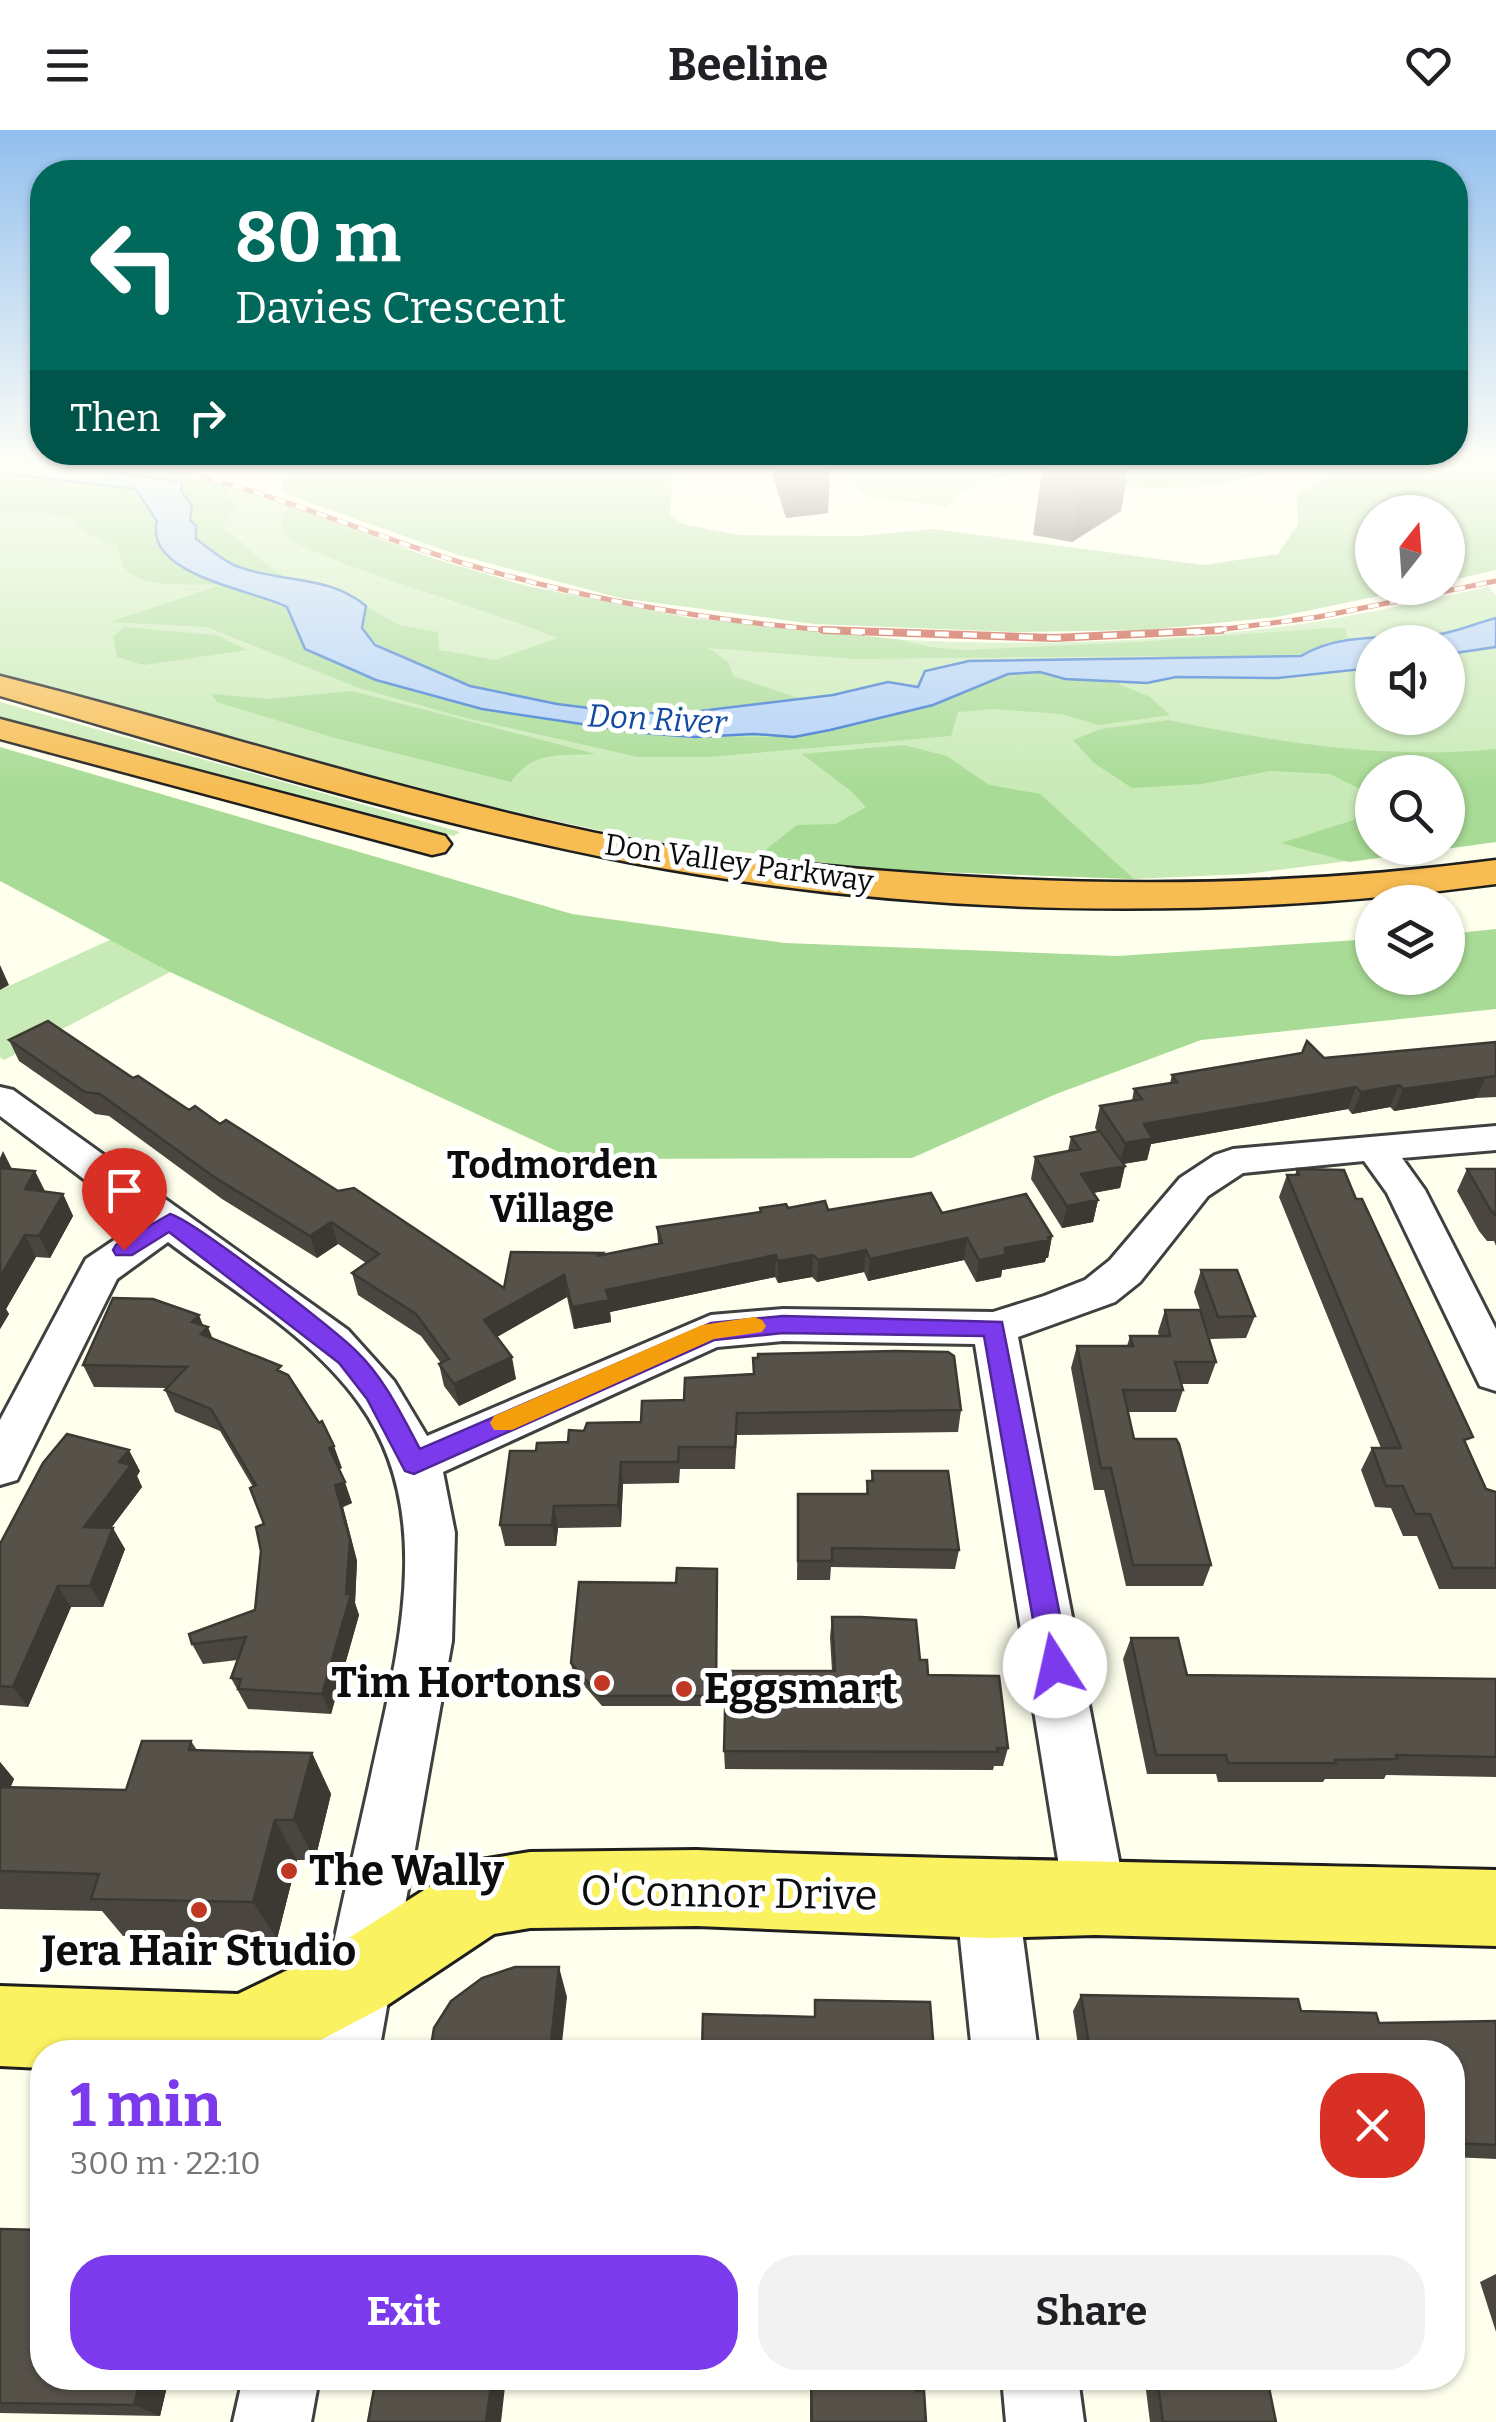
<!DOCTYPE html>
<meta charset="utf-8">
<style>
:root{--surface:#fff;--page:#f2f2f2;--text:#202124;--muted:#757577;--accent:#7c3aed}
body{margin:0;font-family:Bitter,serif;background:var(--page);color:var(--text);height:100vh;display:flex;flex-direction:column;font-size:38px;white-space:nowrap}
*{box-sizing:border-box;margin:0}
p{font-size:32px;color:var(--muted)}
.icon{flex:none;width:55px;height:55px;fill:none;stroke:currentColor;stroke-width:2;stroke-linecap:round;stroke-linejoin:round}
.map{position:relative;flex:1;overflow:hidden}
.sheet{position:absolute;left:30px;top:1910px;width:1435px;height:350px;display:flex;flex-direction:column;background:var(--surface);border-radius:40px;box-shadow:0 2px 8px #0004}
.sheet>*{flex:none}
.banner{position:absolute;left:30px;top:30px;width:1438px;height:305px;border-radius:40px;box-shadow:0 2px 8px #0004;background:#00695c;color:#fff;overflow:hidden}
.needle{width:65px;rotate:17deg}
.controls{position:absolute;left:1355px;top:365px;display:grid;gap:20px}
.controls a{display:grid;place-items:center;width:110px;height:110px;border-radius:50%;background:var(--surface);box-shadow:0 2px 8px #0004;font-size:50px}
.pin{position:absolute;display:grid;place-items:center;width:85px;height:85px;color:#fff;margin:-102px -42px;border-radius:50% 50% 50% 0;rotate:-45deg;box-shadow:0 0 10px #0007}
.pin .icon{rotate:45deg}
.me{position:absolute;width:110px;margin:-55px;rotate:350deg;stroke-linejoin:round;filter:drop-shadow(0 0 8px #0008)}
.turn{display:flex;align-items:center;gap:35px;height:210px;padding:0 40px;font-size:45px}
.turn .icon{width:130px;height:130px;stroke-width:2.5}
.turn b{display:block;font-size:70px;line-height:85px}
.then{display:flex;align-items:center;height:95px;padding:0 40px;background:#0003;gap:20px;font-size:38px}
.round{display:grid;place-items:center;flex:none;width:105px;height:105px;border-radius:40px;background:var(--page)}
.summary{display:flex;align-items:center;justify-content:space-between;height:170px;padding:0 40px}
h1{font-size:60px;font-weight:700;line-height:75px;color:var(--accent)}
.primary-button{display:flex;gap:20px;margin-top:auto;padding:20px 40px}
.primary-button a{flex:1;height:115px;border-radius:40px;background:var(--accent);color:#fff;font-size:40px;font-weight:700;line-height:115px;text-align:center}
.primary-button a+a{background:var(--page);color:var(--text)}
header{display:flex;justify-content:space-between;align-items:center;height:130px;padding:0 40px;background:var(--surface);font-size:45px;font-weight:700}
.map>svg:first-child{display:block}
.green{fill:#c8eab6;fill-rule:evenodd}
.forest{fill:#a8db95;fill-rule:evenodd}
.water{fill:#b1d0f7;stroke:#3776d0;stroke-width:2.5}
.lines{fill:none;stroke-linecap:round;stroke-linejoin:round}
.minor-casing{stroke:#404040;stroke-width:6}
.major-casing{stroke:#1e1e1e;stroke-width:6}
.highway-casing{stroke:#1e1e1e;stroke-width:5}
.minor{fill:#fff;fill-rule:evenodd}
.major{fill:#fbf261;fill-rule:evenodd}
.highway{fill:#f7bd53;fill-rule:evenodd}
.rail-far1-casing{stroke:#c03823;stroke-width:5}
.rail-casing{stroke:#c03823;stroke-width:8}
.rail-far1{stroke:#fff;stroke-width:4;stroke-dasharray:11;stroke-linecap:butt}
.rail{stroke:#fff;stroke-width:5;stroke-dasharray:14;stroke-linecap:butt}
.wall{fill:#4a463f}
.shaded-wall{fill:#3c3933}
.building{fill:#565149;stroke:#3c3933;stroke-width:2.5}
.route{fill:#7c3aed;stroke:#51269a;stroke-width:2.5}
.slow{fill:#f59e0b}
.poi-dot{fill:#c03823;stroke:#fff;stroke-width:4}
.labels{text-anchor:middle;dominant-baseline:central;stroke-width:10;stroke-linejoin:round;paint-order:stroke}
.far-street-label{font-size:30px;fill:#0d0d0d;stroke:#fff}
.far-water-label{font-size:32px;font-style:italic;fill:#1449a1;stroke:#fff}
.neighbourhood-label{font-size:38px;font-weight:bold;fill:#0d0d0d;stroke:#fff}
.near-poi-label{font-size:42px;font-weight:bold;fill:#0d0d0d;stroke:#fff;text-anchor:start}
.near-street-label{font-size:42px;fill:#0d0d0d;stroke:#fff}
</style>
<header><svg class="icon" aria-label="menu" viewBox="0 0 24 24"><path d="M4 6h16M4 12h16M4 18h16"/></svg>Beeline<svg class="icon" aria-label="heart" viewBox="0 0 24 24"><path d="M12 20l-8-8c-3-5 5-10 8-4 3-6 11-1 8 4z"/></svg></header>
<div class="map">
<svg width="1496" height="2292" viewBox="0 0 1496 2292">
<rect width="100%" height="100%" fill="#ffffed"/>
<!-- green -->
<path class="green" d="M0,339C60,339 125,332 183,344C303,369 413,430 532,458C768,512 1015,526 1255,500C1337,491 1416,473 1496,455L1489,457L1496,466V712L1247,744L1134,749L884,740L646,710L522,684L402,655L0,545ZM1372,512H1448V588H1372ZM1372,642H1448V718H1372Z
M847,339H1028L960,362L948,377L866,366L856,358Z
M0,572L460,702L454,706L424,700L0,588Z
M112,809L170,842L4,930L0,927V860Z"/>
<!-- forest -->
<path class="forest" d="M94,339H154L225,354L229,368L239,379L225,391L224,399C247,413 261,434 285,447C245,439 185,427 192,376L171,350Z
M295,339H673L670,384L682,394L739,405L859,406L933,399L1203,435L1278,424L1298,394L1297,365L1335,339H1496V440L1448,451V382H1372V458H1417L1277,487L1146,500L1014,502L814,494L620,468L458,425L299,369L281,360L282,345Z
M1091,339H1260L1266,341C1239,356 1148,364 1119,354C1110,351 1100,344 1091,339Z
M0,343L136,359L157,391C145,437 258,462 288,477L305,519L482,579L669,606L794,607L933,575L1007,544L1040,542L1065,549L1117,553L1150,567L1170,585L1099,595L1061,584L994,579L958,582L951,606L708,627H638L462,587L359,558L207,497L110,492L220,455C194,454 154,458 131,444C122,438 120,425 117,416C100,410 83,405 74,388L23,381L0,384Z
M288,375L418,424L527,456L690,488L896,509L931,517L963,520L1137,512L1328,498H1345L1347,508L1320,515L1301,526L1253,530L1145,526L854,529L709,518L729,533L733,546L801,569C667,585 560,593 432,541C405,530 379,521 362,498L366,476L399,495L438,502L439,520L495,530L558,508C469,473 375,450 288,410L281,394Z
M123,497L216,505L247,520L144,535L117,527L113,507Z
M352,561L596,624C560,626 533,620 511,652L335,608L217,572L211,564L268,569Z
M1168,590C1276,612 1386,630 1496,619V712L1349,732L1281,713L1354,690L1370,664L1330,644L1270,641L1202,654L1132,658L1094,633L1073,610L1101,599ZM1372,642H1448V718H1372Z
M904,615L947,626L989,655L1040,664L1134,749L884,740L759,725L797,695L836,694L866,677L851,661L802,624Z
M0,617L572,784L785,813L1118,826L1372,809V848H1448V804L1496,799V879L1201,910L1056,964L912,1028L574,1029L170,842L0,751Z"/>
<!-- water -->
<path class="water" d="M0,339H94L182,352L181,361L192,376L190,390L196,396V409C209,418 222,430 236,436C280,453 328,444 366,476L362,498L375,515L470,556L557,574L629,583H683L833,565L888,552L918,557L925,541L969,531L1301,526C1340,502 1389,509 1434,505C1454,503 1476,493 1496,488V517L1448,524V512H1372V538L1278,548L1176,547L1147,553L1065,549L1040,542L1008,544L933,575L830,600L794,607L754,604L695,607L642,603L482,579L376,550L305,519L287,477C254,460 143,445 157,391L136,359L0,343Z"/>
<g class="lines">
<!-- minor casing -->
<g class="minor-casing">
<path id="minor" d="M0,957L13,960L348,1200L394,1251L427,1306L711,1185L783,1179L993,1182L1044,1166L1085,1150L1110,1130L1180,1048L1215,1025L1233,1019L1496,996V1020L1402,1028L1425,1060L1496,1199V1261L1480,1256L1387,1063L1364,1031L1243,1043L1208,1066L1140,1152L1115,1172L1018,1207L1126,1767L1117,1789L1095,1798L1073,1789L1064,1767L975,1214L783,1211L717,1217L443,1342L455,1403L452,1511L379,1922H313C328,1833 349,1744 369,1655C395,1532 440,1385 359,1273C311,1206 234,1162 168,1112L117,1149L17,1350L0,1355V1290L80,1140L86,1129L141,1092L0,986Z
M987,1739L1009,1748L1018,1770L1038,1922H972L956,1770L965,1748Z
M243,2248H319L311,2292H233Z
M1002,2248H1078L1084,2292H1006Z"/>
</g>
<!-- major casing -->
<g class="major-casing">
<path id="major" d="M697,1720C963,1731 1229,1733 1496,1740V1816L1095,1805L987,1808L697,1796L530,1798L494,1804L389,1874L298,1922H42V1938L0,1936V1856L238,1864L333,1818L454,1741L481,1730L530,1722Z"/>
</g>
<!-- highway casing -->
<g class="highway-casing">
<path id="highway" d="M0,546C208,598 411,666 621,708C709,725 797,734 886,741C1091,758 1292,757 1496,730V754C1210,792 913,787 628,732C416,691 208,626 0,566Z
M0,589L445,706L451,714L445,722L432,725L0,609Z"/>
</g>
<!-- minor -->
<use href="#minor" class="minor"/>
<!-- major -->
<use href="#major" class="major"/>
<!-- highway -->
<use href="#highway" class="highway"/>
<!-- rail-far1 casing -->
<g class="rail-far1-casing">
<path id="rail-far1" d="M169,339C271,361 366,404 466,434C596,473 727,494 863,503
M1194,503L1318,487L1496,451"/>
</g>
<!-- rail casing -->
<g class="rail-casing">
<path id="rail" d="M823,500L1054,508L1221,500"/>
</g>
<!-- rail-far1 -->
<use href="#rail-far1" class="rail-far1"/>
<!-- rail -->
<use href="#rail" class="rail"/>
</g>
<!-- wall -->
<path class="wall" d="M772,339H830L828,383L786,388L772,344Z
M1042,339H1128L1121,381L1072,412L1033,405Z
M9,910L133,948L189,980L220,994L338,1061L504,1158L603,1125L658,1114L657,1097L760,1082V1078H788L942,1083L1052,1106L1048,1128H1046L1045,1132L1002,1140L1001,1147L976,1152L964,1130L868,1151L864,1142L817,1152L812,1147L778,1153L775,1147L610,1182L611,1192L574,1199L567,1167L497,1207L516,1249L459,1276L444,1256L439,1234L441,1233L421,1206L358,1165L352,1143L366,1133L338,1114L317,1128L222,1069L109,986L95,984L19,931Z
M1496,912V967L1476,968L1394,981L1390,977L1352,984L1348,979L1151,1014L1147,1030L1124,1034L1125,1036L1120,1058L1093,1063L1098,1070L1093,1092L1062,1098L1031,1049L1035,1027L1068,1021L1071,1007L1098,1002L1095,998L1100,976L1132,971L1134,959L1170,953L1172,945L1324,928Z
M12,1039L45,1062L63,1064L73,1086L50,1128L36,1127L6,1179L9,1184L0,1199Z
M1297,1039L1356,1069L1486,1359L1496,1362V1459H1439L1417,1406H1403L1391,1378L1375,1377L1361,1340L1372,1318H1381L1279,1067L1287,1045H1295Z
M1467,1039H1496V1116L1494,1111H1487L1479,1101L1457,1061Z
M1201,1140L1255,1186L1246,1208L1210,1209L1194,1162Z
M1165,1180L1216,1232L1208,1254H1182L1183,1260L1176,1282H1128L1134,1309L1211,1435L1203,1456H1126L1104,1360H1094L1071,1238L1077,1216H1127L1130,1206H1159L1158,1202Z
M204,1196L212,1208L284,1244L342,1338L339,1339L352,1373L343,1377L357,1431L355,1473L359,1485L331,1584L248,1579L231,1548L238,1530L203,1534L192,1514L255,1480L264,1394L253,1357L220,1301L175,1282L165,1260L167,1258L94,1257L83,1235Z
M642,1271L961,1280L958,1302L737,1305L735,1339H680L679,1353L623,1354L621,1397L558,1398L556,1416H505L500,1395L536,1321L568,1312L584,1301L641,1292Z
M140,1341L137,1346L142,1357L111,1398L125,1419L103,1477H71L28,1577L0,1575V1414Z
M872,1341L959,1420L955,1439L831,1437L830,1450H797L798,1364H866L867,1351H871Z
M717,1439L716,1576H602L573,1543L571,1533L676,1453Z
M832,1487L920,1530L928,1545L1008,1618L1003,1636H994L993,1640L725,1639L724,1621L832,1541L830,1507Z
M1131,1508L1187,1545L1496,1549V1647L1386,1645L1384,1649H1325L1323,1652H1218L1216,1644H1147L1123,1529Z
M191,1611L197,1620L312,1623L331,1664L315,1730H297L277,1809L123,1806L102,1781L0,1779V1632L14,1649L10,1658L126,1660Z
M1081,1865L1301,1881L1379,1893L1496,1891V2029L1452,2027V1922H1079L1073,1881Z
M0,2099L42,2248H169L160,2286L0,2283Z
M1496,2144V2202L1480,2152Z
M810,2248H915L916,2261L926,2292H810Z
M1151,2248H1267L1276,2292H1150L1145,2252Z"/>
<!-- shaded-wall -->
<path class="shaded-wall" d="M787,339H830L828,383L786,388Z
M1083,339H1128L1121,381L1072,412Z
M0,835L9,855L0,860Z
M1486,947L1476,968L1394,981L1403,959Z
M1399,955L1390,977L1352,984L1361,962Z
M1356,957L1348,979L1151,1014L1147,1030L1120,1034L1125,1013L1144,994Z
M3,1021L14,1043L0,1046V1028Z
M1125,1036L1120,1058L1076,1066L1081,1044Z
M35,1041L46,1063L25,1059Z
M63,1064L73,1086L50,1128L39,1106Z
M1098,1070L1093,1092L1062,1098L1067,1076Z
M331,1092L338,1114L317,1128L310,1106Z
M25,1105L36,1127L6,1179L9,1184L0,1199V1147Z
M1052,1106L1048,1128H1046L1045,1132L1002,1140L1001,1147L976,1152L979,1130L1005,1118Z
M967,1108L964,1130L868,1151L870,1129Z
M866,1120L864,1142L817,1152L818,1130Z
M776,1125L775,1147L610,1182L611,1192L574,1199L572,1177L606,1160Z
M813,1125L812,1147L778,1153V1131Z
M564,1145L567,1167L488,1212L484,1190Z
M199,1185L205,1200L208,1197L217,1219L210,1226L192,1192Z
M512,1227L516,1249L459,1276L454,1254Z
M334,1316L342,1338L337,1340L329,1318Z
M129,1320L140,1341L137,1346L142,1357L96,1418L84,1397L119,1332Z
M621,1332L623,1354L621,1397L618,1375Z
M345,1352L352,1373L343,1377L357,1431L355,1473L359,1485L331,1584L322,1564L346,1464L335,1355Z
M554,1376L558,1398L556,1416L552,1395Z
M113,1398L125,1419L103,1477L90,1456Z
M58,1456L71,1477L28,1577L13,1557Z
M312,1623L331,1664L315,1730L294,1690Z
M0,1632L14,1649L0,1682Z
M275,1690L297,1730L277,1809L253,1772Z
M559,1837L567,1867L561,1922H550Z
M141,2248H169L160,2286L134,2275Z
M492,2248H506L501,2292H486Z"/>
<!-- building -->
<path class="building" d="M48,891L133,948L138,946L189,980L195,976L220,994L226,990L338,1061L354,1058L504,1158L511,1122L602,1123L597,1126L662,1113L657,1097L761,1082L760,1078L786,1074L788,1078L825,1071L828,1080L931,1063L942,1083L1026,1064L1052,1106L1048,1107L1049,1110L1005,1118V1125L979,1130L967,1108L870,1129L866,1120L818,1130L813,1125L778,1131L776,1125L606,1160L609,1170L572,1177L564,1145L484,1190L512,1227L454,1254L439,1234L449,1229L416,1184L352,1143L379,1124L331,1092L310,1106L214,1047L100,964L85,962L9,910Z
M1307,911L1324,928L1496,912V946L1403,959L1399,955L1361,962L1356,957L1144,994L1152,1008L1125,1013L1100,976L1142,969L1134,959L1177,952L1172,945L1302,923Z
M1100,1001L1125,1036L1081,1044L1098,1070L1067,1076L1035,1027L1080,1019L1071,1007Z
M0,1038L35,1041L25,1059L63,1064L39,1106L25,1105L0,1147Z
M1297,1039L1344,1040L1356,1069H1362L1473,1307L1464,1310L1486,1359L1496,1362V1438H1453L1430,1384H1415L1403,1356H1386L1372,1318H1401L1287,1045H1299Z
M1467,1039H1496V1086L1490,1079Z
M1201,1140H1237L1255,1186L1218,1187Z
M113,1168L153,1169L199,1185L192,1192L208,1197L201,1204L281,1236L277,1240L288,1245L319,1293L322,1291L334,1316L329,1318L345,1352L335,1355L350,1410L346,1464H351L322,1564L238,1559L241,1549L231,1548L246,1507L192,1514L189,1504L255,1480L261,1421L256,1397L264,1394L250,1358L256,1355L211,1279L165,1260L187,1237L83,1235Z
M1165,1180H1200L1216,1232H1175L1183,1260H1123L1134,1309H1176L1179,1314L1211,1435H1133L1111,1338H1101L1077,1216H1133L1130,1206H1170Z
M895,1221L948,1222L954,1226L961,1280L737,1283L735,1317H679L678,1332H621L618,1375L554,1376L552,1395H500L510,1321H536L537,1313L568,1312L569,1300L584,1301L587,1293L641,1292L642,1271L684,1270L685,1248L754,1244L753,1228H758V1224Z
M67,1304L129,1320L119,1332L131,1335L84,1397L113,1398L90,1456H58L13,1557L0,1556V1414L43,1333Z
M872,1341H948L959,1420L832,1418V1431H798V1364H868L867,1351H873Z
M677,1438L717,1439L716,1566H600L571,1533L579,1452L676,1453Z
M832,1487H861L916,1490L920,1530H927L928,1545L999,1546L1008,1618H997L998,1622L724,1621L726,1541H835Z
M1131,1508H1178L1187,1545L1496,1549V1627L1396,1625L1397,1629L1335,1630L1336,1633H1228L1226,1625H1156Z
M142,1611H191L189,1620L312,1623L294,1690H275L253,1772L91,1769L99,1744L0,1741V1657L126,1660Z
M515,1837H559L550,1922H430L434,1898L451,1871L482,1848Z
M1081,1865L1298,1869L1301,1881L1376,1883L1379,1893L1496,1891V2015L1452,2013V1922H1090Z
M815,1870L930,1872L934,1922H702L703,1884L815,1887Z
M0,2099L42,2100V2248H141L134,2275L0,2273Z
M376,2248H492L486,2292H368Z
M811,2248H915L916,2261H924L926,2292H812Z
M1157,2248H1267L1276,2292H1163Z"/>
<!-- sky -->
<linearGradient id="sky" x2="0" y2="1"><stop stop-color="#92bfee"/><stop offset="0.51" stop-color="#fffff7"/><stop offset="1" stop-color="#fffff7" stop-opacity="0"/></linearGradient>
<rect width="1496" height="660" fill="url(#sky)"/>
<!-- route -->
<path class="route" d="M170,1084C193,1090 336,1200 357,1222C385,1249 402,1286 420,1319L711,1193L783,1186L1002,1192L1070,1536L1066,1545L1055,1549L1045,1545L1041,1536L984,1206L783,1203L714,1210L414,1344L405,1341L367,1269L339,1233L169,1102L132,1125H116L113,1120L116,1115Z"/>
<!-- slow -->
<path class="slow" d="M754,1187L762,1190L766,1196L762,1202L714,1209L512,1300H494L490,1293L494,1286L702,1195Z"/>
<!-- markers -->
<g class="poi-dot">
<circle cx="602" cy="1553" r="10"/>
<circle cx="684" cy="1559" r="10"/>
<circle cx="289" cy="1741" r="10"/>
<circle cx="199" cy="1780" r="10"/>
</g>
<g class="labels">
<!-- far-street labels -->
<g class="far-street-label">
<text transform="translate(739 733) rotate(8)">Don Valley Parkway</text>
</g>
<!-- far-water labels -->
<g class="far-water-label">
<text transform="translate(657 589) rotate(3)">Don River</text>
</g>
<!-- neighbourhood labels -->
<g class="neighbourhood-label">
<text x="552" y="1035">Todmorden<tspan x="552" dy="44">Village</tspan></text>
</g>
<!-- near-poi labels -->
<g class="near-poi-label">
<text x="582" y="1553" text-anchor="end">Tim Hortons</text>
<text x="704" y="1559">Eggsmart</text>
<text x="309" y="1741">The Wally</text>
<text x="199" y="1821" text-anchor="middle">Jera Hair Studio</text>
</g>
<!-- near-street labels -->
<g class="near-street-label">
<text transform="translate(729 1763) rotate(1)">O'Connor Drive</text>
</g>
</g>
</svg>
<div class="controls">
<a><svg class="needle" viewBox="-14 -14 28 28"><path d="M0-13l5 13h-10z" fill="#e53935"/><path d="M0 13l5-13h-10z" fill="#757577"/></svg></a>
<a><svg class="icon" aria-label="sound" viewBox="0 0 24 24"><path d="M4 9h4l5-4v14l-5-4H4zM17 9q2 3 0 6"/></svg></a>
<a><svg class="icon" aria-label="search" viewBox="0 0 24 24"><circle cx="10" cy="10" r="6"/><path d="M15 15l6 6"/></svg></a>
<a><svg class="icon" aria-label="layers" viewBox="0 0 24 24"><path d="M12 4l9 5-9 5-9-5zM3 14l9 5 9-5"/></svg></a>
</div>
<div class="pin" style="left:124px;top:1120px;background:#d93025"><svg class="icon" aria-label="arrive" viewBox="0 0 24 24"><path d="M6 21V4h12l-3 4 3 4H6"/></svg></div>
<svg class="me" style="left:1055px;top:1536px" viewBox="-20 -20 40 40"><circle r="19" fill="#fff"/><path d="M0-13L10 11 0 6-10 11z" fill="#7c3aed"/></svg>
<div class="banner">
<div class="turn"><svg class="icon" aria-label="left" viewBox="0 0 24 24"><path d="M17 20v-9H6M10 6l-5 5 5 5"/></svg><div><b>80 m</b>Davies Crescent</div></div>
<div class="then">Then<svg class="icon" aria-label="right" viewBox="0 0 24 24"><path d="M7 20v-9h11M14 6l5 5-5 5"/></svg></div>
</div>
<section class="sheet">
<div class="summary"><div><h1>1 min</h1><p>300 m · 22:10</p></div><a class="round" style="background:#d93025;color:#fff"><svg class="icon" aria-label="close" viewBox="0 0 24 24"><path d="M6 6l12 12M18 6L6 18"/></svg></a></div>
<div class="primary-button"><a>Exit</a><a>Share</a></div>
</section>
</div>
